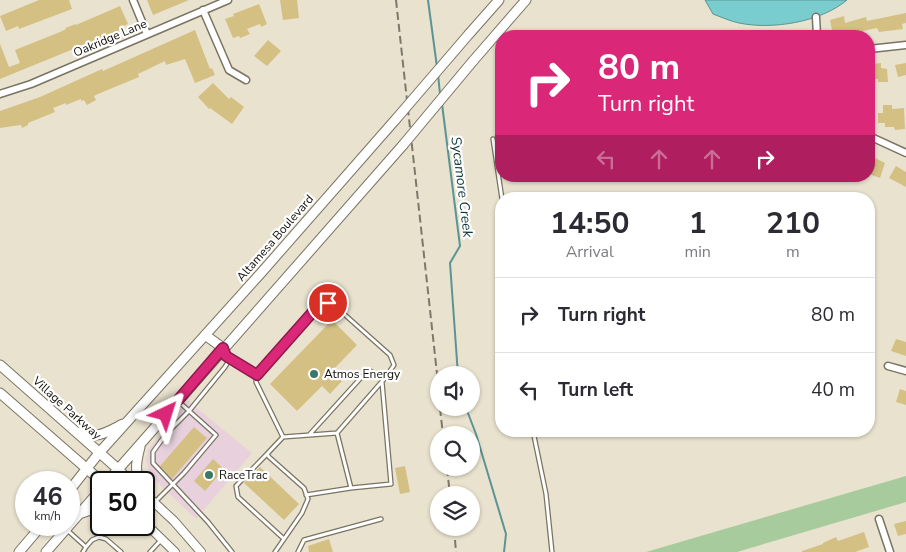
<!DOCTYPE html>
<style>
:root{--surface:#fff;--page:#f2f2f3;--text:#2b2b33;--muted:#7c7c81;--line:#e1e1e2}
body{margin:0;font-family:"Nunito Sans",sans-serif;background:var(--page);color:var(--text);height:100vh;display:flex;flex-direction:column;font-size:19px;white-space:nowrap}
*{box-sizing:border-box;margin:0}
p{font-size:16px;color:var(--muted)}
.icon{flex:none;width:28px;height:28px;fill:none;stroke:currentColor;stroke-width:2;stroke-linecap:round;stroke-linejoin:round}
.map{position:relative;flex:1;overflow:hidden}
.panel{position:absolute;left:495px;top:192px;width:380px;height:245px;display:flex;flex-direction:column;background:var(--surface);border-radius:20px;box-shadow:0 1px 4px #0004}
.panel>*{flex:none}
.guide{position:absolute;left:495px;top:30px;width:380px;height:152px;border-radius:20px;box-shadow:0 1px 4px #0004;background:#db2777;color:#fff;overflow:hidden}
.controls{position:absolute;left:430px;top:366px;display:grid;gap:10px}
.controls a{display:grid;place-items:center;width:50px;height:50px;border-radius:50%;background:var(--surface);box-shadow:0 1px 4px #0004;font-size:25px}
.speed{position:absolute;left:15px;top:471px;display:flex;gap:10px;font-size:25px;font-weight:700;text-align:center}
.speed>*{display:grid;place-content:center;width:65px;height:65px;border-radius:50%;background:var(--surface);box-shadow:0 1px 4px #0004;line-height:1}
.speed small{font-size:12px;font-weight:400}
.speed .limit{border:2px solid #111;border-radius:8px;background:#fff;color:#111}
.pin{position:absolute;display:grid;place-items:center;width:42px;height:42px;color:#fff;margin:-21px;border:2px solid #fff;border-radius:50%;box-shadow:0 1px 5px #0007}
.me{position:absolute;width:55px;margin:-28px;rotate:41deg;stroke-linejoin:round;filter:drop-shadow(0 0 4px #0008)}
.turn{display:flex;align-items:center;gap:18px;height:105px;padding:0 20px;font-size:22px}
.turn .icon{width:65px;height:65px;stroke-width:2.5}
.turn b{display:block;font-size:35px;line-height:42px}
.lanes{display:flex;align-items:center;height:48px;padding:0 20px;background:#0003;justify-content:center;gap:25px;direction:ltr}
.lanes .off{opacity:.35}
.eta{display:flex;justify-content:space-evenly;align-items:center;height:85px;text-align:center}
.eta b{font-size:30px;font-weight:700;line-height:35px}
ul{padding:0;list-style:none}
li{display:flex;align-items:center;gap:15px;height:75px;padding:0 20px;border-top:1px solid var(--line)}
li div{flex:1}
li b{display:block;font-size:19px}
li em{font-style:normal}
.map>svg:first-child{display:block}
.commercial{fill:#e8d1dd}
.green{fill:#a7cb9c}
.water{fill:#7acdcf;stroke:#5b9494}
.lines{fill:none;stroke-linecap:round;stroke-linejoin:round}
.stream{stroke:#5b9494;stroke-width:2}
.building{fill:#d5c084}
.service-casing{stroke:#797362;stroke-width:5.5}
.minor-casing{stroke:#797362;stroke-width:9}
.tertiary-casing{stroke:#797362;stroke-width:10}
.secondary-casing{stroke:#797362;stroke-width:11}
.service{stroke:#fff;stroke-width:3}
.minor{stroke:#fff;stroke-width:6}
.tertiary{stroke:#fff;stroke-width:8}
.secondary{stroke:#fff;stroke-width:9}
.rail{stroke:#7d786b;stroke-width:2;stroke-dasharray:8 4;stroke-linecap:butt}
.secondary-bridge-casing{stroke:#797362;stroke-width:11;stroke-linecap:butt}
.secondary-bridge{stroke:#fff;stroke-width:9}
.route-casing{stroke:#8e194d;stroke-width:12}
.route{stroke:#db2777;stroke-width:9}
.poi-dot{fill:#3a7967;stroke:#fff;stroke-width:2}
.labels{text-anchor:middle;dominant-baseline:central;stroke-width:4.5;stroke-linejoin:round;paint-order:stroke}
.street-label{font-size:12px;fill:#120f09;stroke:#fff}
.poi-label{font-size:12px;fill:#120f09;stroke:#fff;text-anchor:start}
.water-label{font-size:14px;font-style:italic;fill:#10383a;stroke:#fff}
</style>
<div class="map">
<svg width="906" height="552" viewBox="0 0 906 552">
<rect width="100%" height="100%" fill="#e9e2ce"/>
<!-- commercial -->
<path class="commercial" d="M188,401L252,453L196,519L150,475L146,460L148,450Z"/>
<!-- green -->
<path class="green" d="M906,476V502L737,552H646Z"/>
<!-- water -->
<path class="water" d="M705,0H847C821,22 772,30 739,23C730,21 721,17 713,14Z"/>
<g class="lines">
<!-- stream -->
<path class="stream" d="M428,0L437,67
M438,74L440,94
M442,104L460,246L450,263L458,375
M466,408L476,434L506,534L504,552"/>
</g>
<!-- building -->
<path class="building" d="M39,0H69L72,9L19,29L18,26L6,31L0,16Z
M147,0H189L153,15Z
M280,0H297L299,18L283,20Z
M259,4L267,24L261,27L260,24L247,29L250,34L240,38L239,36L233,38L225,19L234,16L233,14Z
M120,6L128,24L119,28L120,30L0,79V44L9,67L20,63L15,50L60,32L66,29L65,28L76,24V25Z
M906,13V23L902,24L903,29L879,32L877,28L863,31L864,33L856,35V33L843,36L841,33L833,35L830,20L844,16L845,23L866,17L867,21Z
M195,30L210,69L212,68L215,75L195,83L185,59L166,65L165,61L138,74L139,77L98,94L94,96L96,100L87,105L84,100L81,101V99L66,105V103L53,108L55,112L28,123V125L22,128L21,125L0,128V111L40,97L102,69L103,71Z
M268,40L281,51L267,66L254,56Z
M881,63V68L887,69L888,82H878V79H875L874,64Z
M906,63V75L898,77L895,65Z
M213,83L229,99L231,97L244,107L232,124L210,108L209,109L198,97Z
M883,105H892V109L904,108L905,129L895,130L894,127H885V123H878V113H883Z
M871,156L885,163L880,178L869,174V164Z
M896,166L906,172V187L889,178Z
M332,320L357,345L332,371L342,381L330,394L322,386L297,411L270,384Z
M896,339L906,342V356L891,351Z
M900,389L906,391V405L896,402Z
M194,427L207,438L172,479L160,466Z
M213,459L224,469L205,491L194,481Z
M405,466L410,492L400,494L395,468Z
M260,467L299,504L284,520L244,483Z
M906,521V534L898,536L894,524Z
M864,532L869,547L855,552H802V551L823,544V543L836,537L838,541Z
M329,539L333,552H309L308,546Z"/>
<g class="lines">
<!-- service casing -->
<g class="service-casing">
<path id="service" d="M493,139L502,199
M226,356L257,375L319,305L328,303L335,306L390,355L394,365L385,378L337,433L283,437L256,382L257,375
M227,357L228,362L225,367L189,411L166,434L153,452V463L208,522L232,552
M533,431L546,494L552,552
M309,435L368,370L385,378
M267,454L236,486L238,497L284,539
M351,488L391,484L382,382
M306,495L351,488L337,433
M155,502L184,473L216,435L178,401
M66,529L86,547L83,552
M86,547L92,540L99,537L106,539L121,552
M150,552L161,540
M275,552L302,513L308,499L304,488L269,457L267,454L283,437
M298,552L304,540L381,519"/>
</g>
<!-- minor casing -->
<g class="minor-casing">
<path id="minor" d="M133,0L147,34
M203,10L229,70L246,80
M816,17L817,36
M869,49L906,45
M0,94L31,84L228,0
M869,136L906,153
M888,366L906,371
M879,519L890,552"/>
</g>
<!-- tertiary casing -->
<g class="tertiary-casing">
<path id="tertiary" d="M118,469L132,482
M144,493L174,521L201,552
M144,522L175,552"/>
</g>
<!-- secondary casing -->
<g class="secondary-casing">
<path id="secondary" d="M469,34L499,0
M473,61L526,0
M205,335L223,348
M0,365L118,469
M0,393L102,482
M79,432C98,439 105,433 123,424
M107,482L403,145
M140,482C134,471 137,459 140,447
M69,491L99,453L261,273L396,119
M144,491L146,495
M82,513L101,506
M19,552L42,525
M46,552L101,489"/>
</g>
<!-- service -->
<use href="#service" class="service"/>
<!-- minor -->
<use href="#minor" class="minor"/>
<!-- tertiary -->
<use href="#tertiary" class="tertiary"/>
<!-- secondary -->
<use href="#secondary" class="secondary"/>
<!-- rail -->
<path class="rail" d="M396,0L439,392
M440,408L443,435
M447,468L450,495
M454,528L456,552"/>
<!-- secondary-bridge casing -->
<g class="secondary-bridge-casing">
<path id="secondary-bridge" d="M396,119L469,34
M403,145L473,61"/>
</g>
<!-- secondary-bridge -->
<use href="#secondary-bridge" class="secondary-bridge"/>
</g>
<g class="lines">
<!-- route casing -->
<g class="route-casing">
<path id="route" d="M166,414L223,348L226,356L257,375L319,305L328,303"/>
</g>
<!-- route -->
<use href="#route" class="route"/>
</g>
<!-- markers -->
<g class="poi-dot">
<circle cx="314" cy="374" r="5"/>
<circle cx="209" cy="475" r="5"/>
</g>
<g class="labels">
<!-- street labels -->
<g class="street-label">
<text transform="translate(110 38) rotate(-23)">Oakridge Lane</text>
<text transform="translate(275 238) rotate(-49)">Altamesa Boulevard</text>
<text transform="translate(67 408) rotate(42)">Village Parkway</text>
</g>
<!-- poi labels -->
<g class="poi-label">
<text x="324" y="374">Atmos Energy</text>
<text x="219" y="475">RaceTrac</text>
</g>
<!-- water labels -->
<g class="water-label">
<text transform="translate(462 187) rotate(83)">Sycamore Creek</text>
</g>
</g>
</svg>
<div class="controls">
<a><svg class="icon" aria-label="sound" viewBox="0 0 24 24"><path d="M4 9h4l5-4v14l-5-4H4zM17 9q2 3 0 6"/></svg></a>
<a><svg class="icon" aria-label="search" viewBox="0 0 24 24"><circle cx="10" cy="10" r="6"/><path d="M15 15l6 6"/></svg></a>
<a><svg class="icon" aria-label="layers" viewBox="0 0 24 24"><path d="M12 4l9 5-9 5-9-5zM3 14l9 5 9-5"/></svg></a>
</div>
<div class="speed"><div>46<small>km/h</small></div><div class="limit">50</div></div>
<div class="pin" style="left:328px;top:303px;background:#d93025"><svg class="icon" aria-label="arrive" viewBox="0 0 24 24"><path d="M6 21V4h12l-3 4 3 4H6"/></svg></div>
<svg class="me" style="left:166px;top:414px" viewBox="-20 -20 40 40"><path d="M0-17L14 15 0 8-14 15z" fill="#db2777" stroke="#fff" stroke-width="4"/></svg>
<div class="guide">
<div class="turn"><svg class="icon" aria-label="right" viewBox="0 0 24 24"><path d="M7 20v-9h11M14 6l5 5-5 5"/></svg><div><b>80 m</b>Turn right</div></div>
<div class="lanes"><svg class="icon off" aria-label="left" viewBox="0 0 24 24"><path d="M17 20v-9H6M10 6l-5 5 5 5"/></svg><svg class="icon off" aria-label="ahead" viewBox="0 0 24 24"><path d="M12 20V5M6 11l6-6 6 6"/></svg><svg class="icon off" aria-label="ahead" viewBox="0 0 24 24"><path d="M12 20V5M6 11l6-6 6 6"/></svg><svg class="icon" aria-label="right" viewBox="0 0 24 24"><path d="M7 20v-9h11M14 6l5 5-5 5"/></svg></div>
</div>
<section class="panel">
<div class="eta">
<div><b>14:50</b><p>Arrival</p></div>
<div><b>1</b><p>min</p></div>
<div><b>210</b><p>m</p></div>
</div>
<ul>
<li><svg class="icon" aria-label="right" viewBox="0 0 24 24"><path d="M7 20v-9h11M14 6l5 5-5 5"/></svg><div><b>Turn right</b></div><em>80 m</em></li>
<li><svg class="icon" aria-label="left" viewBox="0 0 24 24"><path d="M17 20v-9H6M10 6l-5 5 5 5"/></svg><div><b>Turn left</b></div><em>40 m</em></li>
</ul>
</section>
</div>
